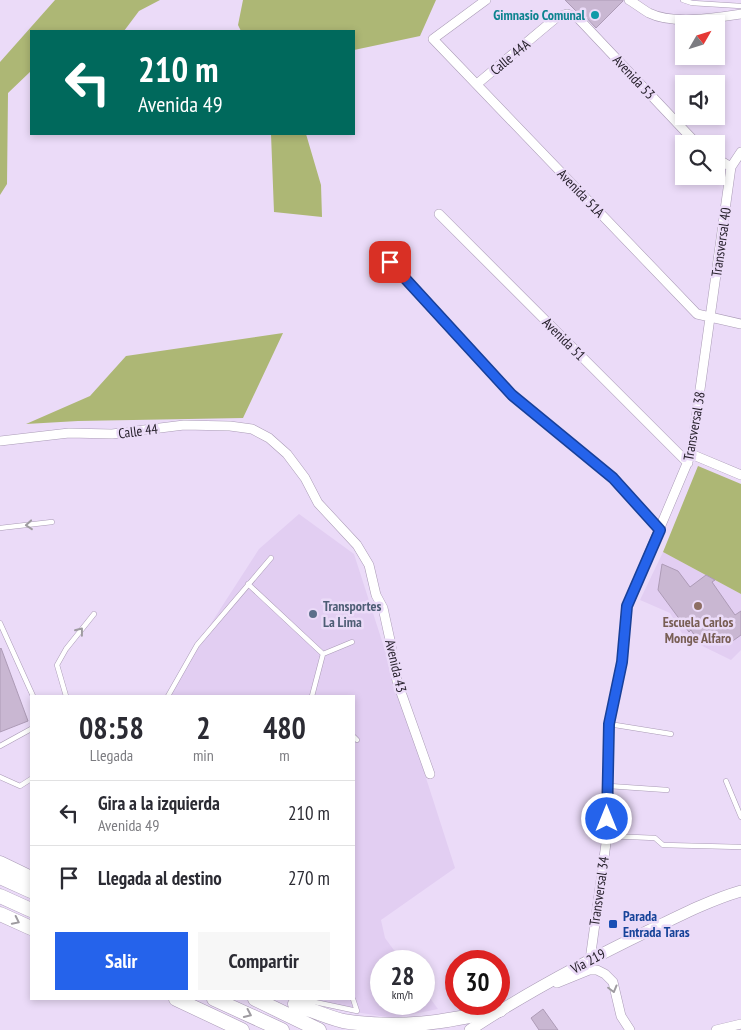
<!DOCTYPE html>
<html lang="es">
<meta charset="utf-8">
<style>
:root{--surface:#fff;--page:#f7f7f7;--text:#2b2b33;--muted:#7c7c81;--line:#e1e1e2;--accent:#2563eb}
body{margin:0;font-family:"PT Sans Narrow",sans-serif;background:var(--page);color:var(--text);height:100vh;display:flex;flex-direction:column;font-size:19px;white-space:nowrap}
*{box-sizing:border-box;margin:0}
p{font-size:16px;color:var(--muted)}
.icon{flex:none;width:28px;height:28px;fill:none;stroke:currentColor;stroke-width:2;stroke-linecap:round;stroke-linejoin:round}
.map{position:relative;flex:1;overflow:hidden}
.sheet{position:absolute;left:30px;top:695px;width:325px;height:305px;display:flex;flex-direction:column;background:var(--surface);border-radius:0px;box-shadow:0 2px 8px #0003}
.sheet>*{flex:none}
.hud{position:absolute;left:30px;top:30px;width:325px;height:105px;border-radius:0px;box-shadow:0 2px 8px #0003;background:#00695c;color:#fff;overflow:hidden}
.needle{width:32px;rotate:51deg}
.controls{position:absolute;left:675px;top:15px;display:grid;gap:10px}
.controls a{display:grid;place-items:center;width:50px;height:50px;border-radius:0px;background:var(--surface);box-shadow:0 2px 8px #0003;font-size:25px}
.speed{position:absolute;left:370px;top:950px;display:flex;gap:10px;font-size:25px;font-weight:700;text-align:center}
.speed>*{display:grid;place-content:center;width:65px;height:65px;border-radius:50%;background:var(--surface);box-shadow:0 2px 8px #0003;line-height:1}
.speed small{font-size:12px;font-weight:400}
.speed .limit{border:8px solid #d22;background:#fff;color:#111}
.pin{position:absolute;display:grid;place-items:center;width:42px;height:42px;color:#fff;margin:-21px;border-radius:10px;box-shadow:0 2px 8px #0006}
.me{position:absolute;width:55px;margin:-28px;rotate:0deg;stroke-linejoin:round;filter:drop-shadow(0 0 4px #0008)}
.turn{display:flex;align-items:center;gap:18px;height:105px;padding:0 25px;font-size:22px}
.turn .icon{width:65px;height:65px;stroke-width:2.5}
.turn b{display:block;font-size:35px;line-height:42px}
.eta{display:flex;justify-content:space-evenly;align-items:center;height:85px;text-align:center}
.eta b{font-size:30px;font-weight:600;line-height:35px}
.primary-button{display:flex;gap:10px;margin-top:auto;padding:10px 25px}
.primary-button a{flex:1;height:58px;border-radius:0px;background:var(--accent);color:#fff;font-size:20px;font-weight:600;line-height:58px;text-align:center}
.primary-button a+a{background:var(--page);color:var(--text)}
ul{padding:0;list-style:none}
li{display:flex;align-items:center;gap:15px;height:65px;padding:0 25px;border-top:1px solid var(--line)}
li div{flex:1}
li b{display:block;font-size:19px}
li em{font-style:normal}
.map>svg:first-child{display:block}
.built{fill:#e2cef2}
.green{fill:#adb775}
.building{fill:#c9b7d2;stroke:#ad9bb6}
.lines{fill:none;stroke-linecap:round;stroke-linejoin:round}
.service-casing{stroke:#aa9bb6;stroke-width:5.5}
.minor-casing{stroke:#aa9bb6;stroke-width:10}
.secondary-casing{stroke:#aa9bb6;stroke-width:12}
.trunk-casing{stroke:#aa9bb6;stroke-width:15}
.service{stroke:#fff;stroke-width:4.5}
.minor{stroke:#fff;stroke-width:9}
.secondary{stroke:#fff;stroke-width:11}
.trunk{stroke:#fff;stroke-width:14}
.oneway{stroke:#9e9ba0}
.route-casing{stroke:#184099;stroke-width:12}
.route{stroke:#2563eb;stroke-width:9}
.culture-dot{fill:#0f9aa8;stroke:#ebdbf8;stroke-width:2}
.education-dot{fill:#8d6e63;stroke:#ebdbf8;stroke-width:2}
.service-dot{fill:#5c6f8a;stroke:#ebdbf8;stroke-width:2}
.transit-dot{fill:#1a4fb4;stroke:#ebdbf8;stroke-width:2}
.labels{text-anchor:middle;dominant-baseline:central;stroke-width:5;stroke-linejoin:round;paint-order:stroke}
.culture-label{font-size:14px;font-weight:bold;fill:#0d838f;stroke:#ebdbf8;text-anchor:end}
.street-label{font-size:14px;fill:#27212c;stroke:#ebdbf8}
.service-label{font-size:14px;font-weight:bold;fill:#4e5e75;stroke:#ebdbf8;text-anchor:start}
.education-label{font-size:14px;font-weight:bold;fill:#785e54;stroke:#ebdbf8}
.transit-label{font-size:14px;font-weight:bold;fill:#164399;stroke:#ebdbf8;text-anchor:start}
</style>
<div class="map">
<svg width="741" height="1030" viewBox="0 0 741 1030">
<rect width="100%" height="100%" fill="#ebdbf8"/>
<!-- built -->
<path class="built" d="M299,514L354,554L455,868L381,920L385,938L402,961H381V1004H424V990L438,1009L394,1018L342,1010L318,999H354V696H165L197,645L259,549Z
M663,552L741,594V650L731,660L684,637L670,613L640,600Z"/>
<!-- green -->
<path class="green" d="M55,0H160L139,11L124,31H31V71L8,93L7,184L0,195V62Z
M243,0H436L420,36L354,50V31H241L238,25Z
M271,134H306L321,185L322,217L274,212Z
M283,333L243,418L78,421L26,424L90,396L126,356Z
M698,466L741,484V594L663,552Z"/>
<!-- building -->
<path class="building" d="M565,0H623V1L596,28L583,14L576,11Z
M662,564L678,571L690,587L706,575L715,580L712,582L735,615L741,611V635L727,645L718,633L708,641L695,636L691,630L689,632L658,590Z
M1,648L28,721L0,732V649Z
M543,1009L558,1030H539L531,1018Z"/>
<g class="lines">
<!-- service casing -->
<g class="service-casing">
<path id="service" d="M683,0L692,3L741,6
M0,528L52,522
M248,584L323,654L352,642
M0,623L33,696
M66,696L57,665L66,649L94,614
M168,696L197,645L271,558
M312,696L323,654
M609,724L671,734
M354,737L357,740
M0,746L31,729
M0,777L20,786L31,779
M726,781L741,817
M609,786L667,790
M608,836L655,838L663,845L741,847
M304,999L310,1001L357,1011L353,999"/>
</g>
<!-- minor casing -->
<g class="minor-casing">
<path id="minor" d="M486,0L433,39L697,314L741,324
M629,0C636,4 642,9 649,13C673,25 715,18 741,14
M477,84L557,17L567,14L578,18L697,144
M716,158L731,167
M439,214L688,463
M390,262L512,395L613,478L660,530
M0,441L69,433L112,434L184,425L230,426L252,429L269,438L287,454L305,478L318,503L357,545L369,565L376,595L383,608L390,640L397,681L430,774
M691,454L741,475
M590,960L607,836L609,724L622,662L627,606L691,454L731,167L741,152
M557,983L589,970H597L605,974L613,982L621,1016L630,1030
M716,1030L741,1024"/>
</g>
<!-- secondary casing -->
<g class="secondary-casing">
<path id="secondary" d="M470,1030C527,992 588,960 650,930C679,916 710,900 741,891"/>
</g>
<!-- trunk casing -->
<g class="trunk-casing">
<path id="trunk" d="M0,863L31,878
M0,877L31,891
M0,896L31,910
M0,914L31,928
M176,999L242,1030
M214,999L282,1030
M255,999L319,1030
M295,1004C311,1010 327,1017 343,1021C399,1030 445,1022 500,1010"/>
</g>
<!-- service -->
<use href="#service" class="service"/>
<!-- minor -->
<use href="#minor" class="minor"/>
<!-- secondary -->
<use href="#secondary" class="secondary"/>
<!-- trunk -->
<use href="#trunk" class="trunk"/>
</g>
<!-- one-way arrows -->
<defs><path id="oneway-chevron" d="M-2-3.5L2.5 0L-2 3.5" fill="none" stroke-width="1.6" stroke-linecap="round" stroke-linejoin="round" transform="scale(1.25)"/></defs>
<g class="oneway">
<use href="#oneway-chevron" transform="translate(29 525) rotate(175)"/>
<use href="#oneway-chevron" transform="translate(80 631) rotate(-52)"/>
<use href="#oneway-chevron" transform="translate(16 921) rotate(26)"/>
<use href="#oneway-chevron" transform="translate(613 989) rotate(75)"/>
<use href="#oneway-chevron" transform="translate(248 1014) rotate(25)"/>
</g>
<g class="lines">
<!-- route casing -->
<g class="route-casing">
<path id="route" d="M390,262L512,395L613,478L660,530L627,606L622,662L609,724L607,819"/>
</g>
<!-- route -->
<use href="#route" class="route"/>
</g>
<!-- markers -->
<circle class="culture-dot" cx="595" cy="15" r="5"/>
<circle class="education-dot" cx="698" cy="606" r="5"/>
<circle class="service-dot" cx="313" cy="614" r="5"/>
<rect class="transit-dot" x="608" y="919" width="10" height="10" rx="2.5"/>
<g class="labels">
<!-- culture labels -->
<g class="culture-label">
<text x="585" y="15">Gimnasio Comunal</text>
</g>
<!-- street labels -->
<g class="street-label">
<text transform="translate(510 57) rotate(-40)">Calle 44A</text>
<text transform="translate(634 77) rotate(47)">Avenida 53</text>
<text transform="translate(581 193) rotate(46)">Avenida 51A</text>
<text transform="translate(721 242) rotate(-82)">Transversal 40</text>
<text transform="translate(564 339) rotate(45)">Avenida 51</text>
<text transform="translate(694 426) rotate(-80)">Transversal 38</text>
<text transform="translate(138 431) rotate(-7)">Calle 44</text>
<text transform="translate(396 666) rotate(77)">Avenida 43</text>
<text transform="translate(599 891) rotate(-82)">Transversal 34</text>
<text transform="translate(588 961) rotate(-28)">Vía 219</text>
</g>
<!-- service labels -->
<g class="service-label">
<text x="323" y="606">Transportes<tspan x="323" dy="16">La Lima</tspan></text>
</g>
<!-- education labels -->
<g class="education-label">
<text x="698" y="622">Escuela Carlos<tspan x="698" dy="16">Monge Alfaro</tspan></text>
</g>
<!-- transit labels -->
<g class="transit-label">
<text x="623" y="916">Parada<tspan x="623" dy="16">Entrada Taras</tspan></text>
</g>
</g>
</svg>
<div class="controls">
<a><svg class="needle" viewBox="-14 -14 28 28"><path d="M0-13l5 13h-10z" fill="#e53935"/><path d="M0 13l5-13h-10z" fill="#7c7c81"/></svg></a>
<a><svg class="icon" aria-label="sound" viewBox="0 0 24 24"><path d="M4 9h4l5-4v14l-5-4H4zM17 9q2 3 0 6"/></svg></a>
<a><svg class="icon" aria-label="search" viewBox="0 0 24 24"><circle cx="10" cy="10" r="6"/><path d="M15 15l6 6"/></svg></a>
</div>
<div class="speed"><div>28<small>km/h</small></div><div class="limit">30</div></div>
<div class="pin" style="left:390px;top:262px;background:#d93025"><svg class="icon" aria-label="arrive" viewBox="0 0 24 24"><path d="M6 21V4h12l-3 4 3 4H6"/></svg></div>
<svg class="me" style="left:607px;top:819px" viewBox="-20 -20 40 40"><circle r="17" fill="#2563eb" stroke="#fff" stroke-width="3"/><path d="M0-11L8 9 0 5-8 9z" fill="#fff"/></svg>
<div class="hud">
<div class="turn"><svg class="icon" aria-label="left" viewBox="0 0 24 24"><path d="M17 20v-9H6M10 6l-5 5 5 5"/></svg><div><b>210 m</b>Avenida 49</div></div>
</div>
<section class="sheet">
<div class="eta">
<div><b>08:58</b><p>Llegada</p></div>
<div><b>2</b><p>min</p></div>
<div><b>480</b><p>m</p></div>
</div>
<ul>
<li><svg class="icon" aria-label="left" viewBox="0 0 24 24"><path d="M17 20v-9H6M10 6l-5 5 5 5"/></svg><div><b>Gira a la izquierda</b><p>Avenida 49</p></div><em>210 m</em></li>
<li><svg class="icon" aria-label="arrive" viewBox="0 0 24 24"><path d="M6 21V4h12l-3 4 3 4H6"/></svg><div><b>Llegada al destino</b></div><em>270 m</em></li>
</ul>
<div class="primary-button"><a>Salir</a><a>Compartir</a></div>
</section>
</div>
